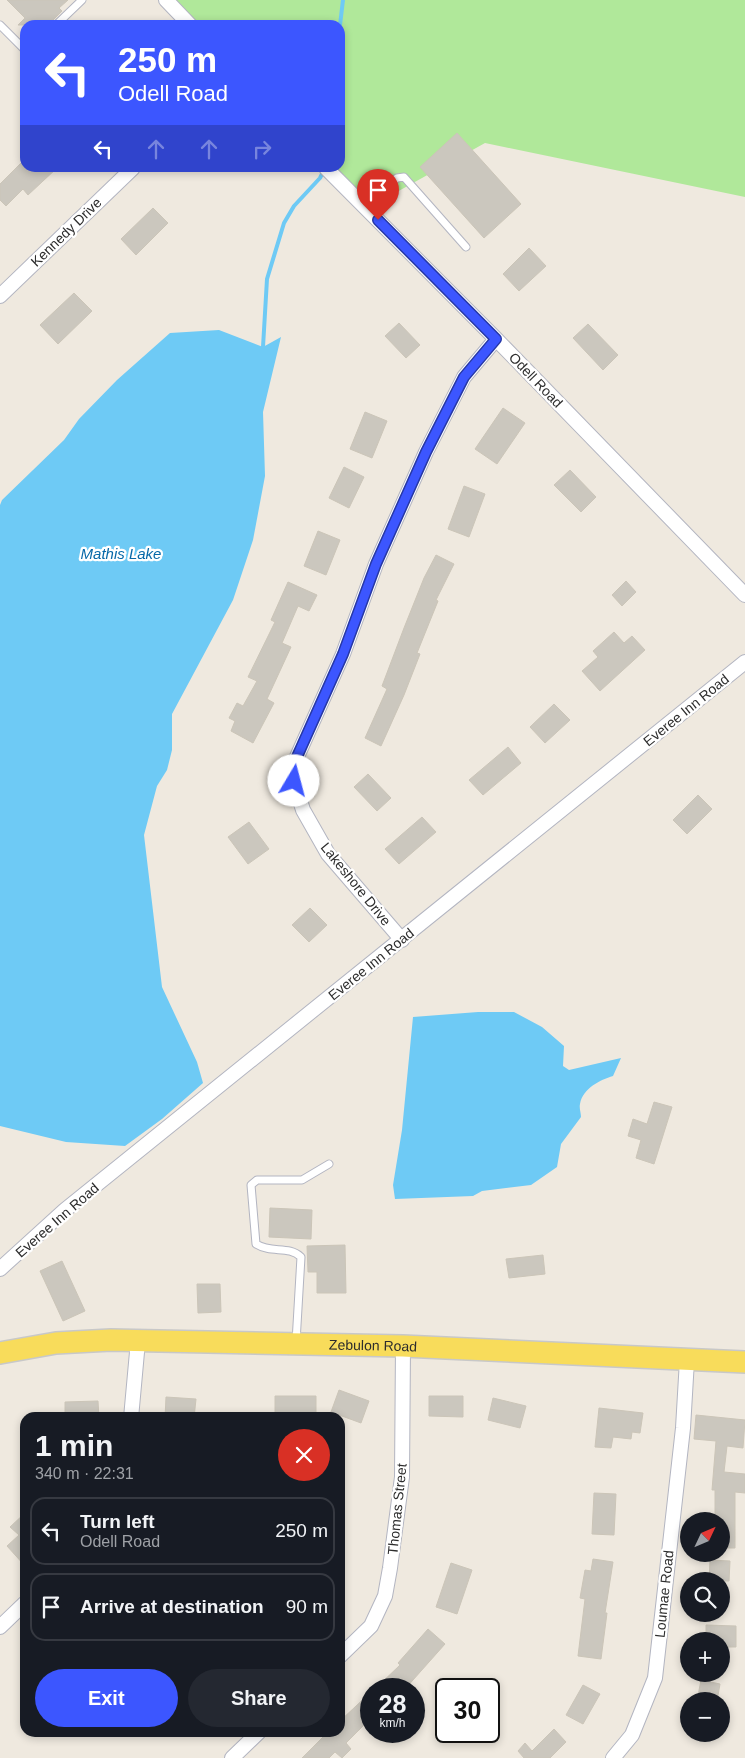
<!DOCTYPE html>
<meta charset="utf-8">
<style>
:root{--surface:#171b24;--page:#242831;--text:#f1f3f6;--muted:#9ea1a6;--line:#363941;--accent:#3c56ff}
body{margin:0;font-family:Arial,sans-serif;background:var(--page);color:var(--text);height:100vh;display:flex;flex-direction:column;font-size:19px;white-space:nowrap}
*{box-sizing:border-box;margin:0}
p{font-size:16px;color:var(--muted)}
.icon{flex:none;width:28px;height:28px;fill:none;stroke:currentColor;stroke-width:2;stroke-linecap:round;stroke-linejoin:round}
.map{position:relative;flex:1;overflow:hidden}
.panel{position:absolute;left:20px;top:1412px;width:325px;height:325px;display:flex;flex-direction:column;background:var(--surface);border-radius:15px;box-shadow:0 2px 8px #0003}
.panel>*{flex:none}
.hud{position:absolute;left:20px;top:20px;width:325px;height:152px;border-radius:15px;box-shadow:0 2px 8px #0003;background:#3c56ff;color:#fff;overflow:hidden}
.needle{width:32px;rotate:46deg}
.fabs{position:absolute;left:680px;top:1512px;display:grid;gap:10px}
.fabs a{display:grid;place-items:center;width:50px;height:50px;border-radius:50%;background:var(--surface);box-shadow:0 2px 8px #0003;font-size:25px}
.speed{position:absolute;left:360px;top:1678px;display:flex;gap:10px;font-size:25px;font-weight:700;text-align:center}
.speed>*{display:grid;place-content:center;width:65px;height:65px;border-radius:50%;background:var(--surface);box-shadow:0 2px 8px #0003;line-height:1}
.speed small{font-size:12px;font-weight:400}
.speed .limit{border:2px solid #111;border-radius:8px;background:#fff;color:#111}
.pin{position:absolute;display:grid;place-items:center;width:42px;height:42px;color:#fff;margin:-51px -21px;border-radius:50% 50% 50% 0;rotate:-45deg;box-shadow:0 0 5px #0007}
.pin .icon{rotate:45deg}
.me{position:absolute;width:55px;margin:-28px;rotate:8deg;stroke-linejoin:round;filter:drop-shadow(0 0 4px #0008)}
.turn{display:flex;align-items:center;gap:18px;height:105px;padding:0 15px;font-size:22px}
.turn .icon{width:65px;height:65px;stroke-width:2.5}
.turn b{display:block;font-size:35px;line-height:42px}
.lanes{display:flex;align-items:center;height:48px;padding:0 15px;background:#0003;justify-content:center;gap:25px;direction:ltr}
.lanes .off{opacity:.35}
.round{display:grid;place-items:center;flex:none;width:52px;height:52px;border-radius:26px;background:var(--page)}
.headline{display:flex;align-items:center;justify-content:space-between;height:85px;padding:0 15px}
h1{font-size:30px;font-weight:700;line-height:38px}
.button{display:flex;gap:10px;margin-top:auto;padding:10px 15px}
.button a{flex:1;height:58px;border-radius:30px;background:var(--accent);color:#fff;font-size:20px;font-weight:700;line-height:58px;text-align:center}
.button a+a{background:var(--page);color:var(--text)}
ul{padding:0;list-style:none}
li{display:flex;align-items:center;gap:15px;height:68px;margin:0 10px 8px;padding:0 5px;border:2px solid var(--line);border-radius:15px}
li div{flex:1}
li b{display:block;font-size:19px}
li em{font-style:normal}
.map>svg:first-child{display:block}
.green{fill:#b0e89a}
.water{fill:#6ecaf5}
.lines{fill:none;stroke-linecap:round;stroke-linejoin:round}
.stream{stroke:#6ecaf5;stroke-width:4}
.building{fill:#cbc7be;stroke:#cbc5b8}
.service-casing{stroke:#b3b5c1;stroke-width:9}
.minor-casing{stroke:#b3b5c1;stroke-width:16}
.primary-casing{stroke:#c8c8c8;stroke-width:24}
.service{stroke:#fff;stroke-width:7}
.minor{stroke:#fff;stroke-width:14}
.primary{stroke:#f8dc5b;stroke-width:21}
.route-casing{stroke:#2738a6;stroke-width:12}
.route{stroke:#3c56ff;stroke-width:9}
.labels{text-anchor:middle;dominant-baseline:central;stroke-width:4.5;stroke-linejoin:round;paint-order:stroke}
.street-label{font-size:14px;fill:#2d2d2d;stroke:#fff}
.water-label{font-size:15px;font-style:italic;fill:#0668a8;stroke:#fff}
</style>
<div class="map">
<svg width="745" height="1758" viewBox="0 0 745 1758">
<rect width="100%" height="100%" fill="#efe9df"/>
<!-- green -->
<path class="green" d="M172,0H745V197L485,143L368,208L330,168H340V25H196Z"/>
<!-- water -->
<path class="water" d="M219,330L263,347L281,337L263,412L265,476L253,540L233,600L172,714V750L167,770L157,786L144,835L162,987L197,1062L203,1083L162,1119L125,1146L66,1142L0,1126V505L2,500L64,440L79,419L117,380L170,333Z
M478,1012H514L542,1027L564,1046L563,1066L569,1070L621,1058L613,1076C600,1080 583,1088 580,1104C579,1108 581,1113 581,1117L561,1144L557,1167L531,1185L482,1191L473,1196L395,1199L393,1185L402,1130L413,1017Z"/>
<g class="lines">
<!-- stream -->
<path class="stream" d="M340,25L343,0
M340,102V103
M263,347L267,279L284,223L294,206L320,178L324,170"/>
</g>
<!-- building -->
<path class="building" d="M7,0H68L59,8L62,11L52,21L51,25H18L25,18Z
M457,133L521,204L484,238L420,167Z
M25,159V168H57L28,195L23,189L6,206L0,200V184Z
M153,208L168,223L136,255L121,239Z
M529,248L546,266L519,291L503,274Z
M74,293L92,311L58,344L40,325Z
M399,323L420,345L406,358L385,336Z
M588,324L618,355L603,370L573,338Z
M503,408L525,423L497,464L475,449Z
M365,412L387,421L372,458L350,449Z
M344,467L364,477L349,508L329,498Z
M570,470L596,497L581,512L554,485Z
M464,486L485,494L469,537L448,529Z
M318,531L340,540L326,575L304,566Z
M436,555L454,564L436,600L438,601L417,653L420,654L404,695L381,746L365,738L387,689L382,686L404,628L424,578Z
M626,581L636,592L622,606L612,595Z
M288,582L317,595L309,611L298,606L282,643L291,647L267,699L274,703L253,743L231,731L235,721L229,718L237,703L243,706L257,681L248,677L275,622L271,620Z
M614,632L624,643L632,636L645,650L600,691L582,671L598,657L593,651Z
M554,704L570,720L545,743L530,727Z
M508,747L521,763L483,795L469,780Z
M368,774L391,798L377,811L354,787Z
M698,795L712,809L687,834L673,820Z
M422,817L436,832L399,864L385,849Z
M249,822L269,849L248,864L228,837Z
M310,908L327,925L309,942L292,925Z
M654,1102L672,1107L654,1164L636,1158L641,1140L628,1136L633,1119L647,1124Z
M270,1208L312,1210L311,1239L269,1237Z
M345,1245L346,1293H317V1272H308L307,1246Z
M543,1255L545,1274L509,1278L506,1259Z
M62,1261L85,1311L63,1321L40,1271Z
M197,1284H220L221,1312L198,1313Z
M339,1390L369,1401L361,1423L331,1412Z
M275,1396H316V1418H275Z
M429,1396H463V1417L429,1416Z
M166,1397L196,1399L194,1418H165Z
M493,1398L526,1406L520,1428L488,1420Z
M98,1401L99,1418H65V1402Z
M599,1408L643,1413L640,1433L632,1432L631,1439L613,1437L611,1448L595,1447Z
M696,1415L745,1420L743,1448L727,1446L724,1472L745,1474V1493L735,1492V1548H721V1521H715V1490H712L716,1441L694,1439Z
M594,1493L616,1494L614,1535L592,1534Z
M25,1513V1566L7,1546L19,1535L10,1527Z
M593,1559L613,1562L605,1613H607L601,1659L578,1656L585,1599L580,1598L585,1570L591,1571Z
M710,1560L730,1561L729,1581H709Z
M451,1563L472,1570L457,1614L436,1607Z
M706,1625L736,1626V1647H721V1641H706Z
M428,1629L445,1644L405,1689H375L400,1665L398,1663Z
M701,1680L720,1684L717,1701H697Z
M583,1685L600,1694L583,1724L566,1715Z
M371,1692V1718L346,1743L351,1749L342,1758L335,1752L329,1758H302L328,1732H340V1721Z
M554,1729L566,1742L550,1758H524L518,1751L525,1743L532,1751Z"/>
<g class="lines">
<!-- service casing -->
<g class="service-casing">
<path id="service" d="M0,25L25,50
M56,25L82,0
M365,206L397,178L404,177L466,247
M296,1342L301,1257C288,1245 272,1254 256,1244L251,1185L257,1180H302L329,1164"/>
</g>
<!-- minor casing -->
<g class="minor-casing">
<path id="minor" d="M166,0L190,25
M326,168L496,339L745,595
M0,296L133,168
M402,940L328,854L303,810L294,781L296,759L343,654L376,564L426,452L464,377L496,339
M0,1269L65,1210L745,662
M131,1418L138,1341
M0,1627L25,1603
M340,1656L371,1626L385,1596L390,1568L402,1477L403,1346
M232,1758L259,1732
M613,1758L632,1735L655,1678L683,1428L687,1360"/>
</g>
<!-- primary casing -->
<g class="primary-casing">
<g id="primary">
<path id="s1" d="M0,1353L56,1343L111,1340L403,1346L745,1362"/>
</g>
</g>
<!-- service -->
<use href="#service" class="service"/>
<!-- minor -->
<use href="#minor" class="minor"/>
<!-- primary -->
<use href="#primary" class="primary"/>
</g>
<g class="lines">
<!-- route casing -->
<g class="route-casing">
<path id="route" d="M294,781L296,759L343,654L376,564L426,452L464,377L496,339L378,220"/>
</g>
<!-- route -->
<use href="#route" class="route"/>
</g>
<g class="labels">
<!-- street labels -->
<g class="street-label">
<text transform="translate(66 232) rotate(-44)">Kennedy Drive</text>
<text transform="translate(536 380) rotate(46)">Odell Road</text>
<text transform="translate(686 710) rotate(-39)">Everee Inn Road</text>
<text transform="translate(356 884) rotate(51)">Lakeshore Drive</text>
<text transform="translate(371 964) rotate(-39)">Everee Inn Road</text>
<text transform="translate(57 1220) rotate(-41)">Everee Inn Road</text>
<text stroke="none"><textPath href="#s1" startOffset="374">Zebulon Road</textPath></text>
<text transform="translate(397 1509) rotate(-84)">Thomas Street</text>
<text transform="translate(664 1594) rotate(-84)">Loumae Road</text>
</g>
<!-- water labels -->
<g class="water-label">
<text x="121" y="553">Mathis Lake</text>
</g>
</g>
</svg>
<div class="fabs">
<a><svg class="needle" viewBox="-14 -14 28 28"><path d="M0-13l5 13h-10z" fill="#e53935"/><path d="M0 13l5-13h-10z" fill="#9ea1a6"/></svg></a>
<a><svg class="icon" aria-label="search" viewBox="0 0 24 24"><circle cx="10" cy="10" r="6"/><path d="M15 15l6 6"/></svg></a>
<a>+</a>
<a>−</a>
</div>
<div class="speed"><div>28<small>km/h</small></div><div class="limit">30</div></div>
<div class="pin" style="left:378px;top:220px;background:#d93025"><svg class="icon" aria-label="arrive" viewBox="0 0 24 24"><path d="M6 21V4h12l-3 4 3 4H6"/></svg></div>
<svg class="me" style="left:294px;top:781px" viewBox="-20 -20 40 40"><circle r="19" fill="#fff"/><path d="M0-13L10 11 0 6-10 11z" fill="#3c56ff"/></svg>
<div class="hud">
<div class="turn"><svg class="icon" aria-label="left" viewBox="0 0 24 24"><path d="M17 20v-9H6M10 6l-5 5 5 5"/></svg><div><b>250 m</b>Odell Road</div></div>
<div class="lanes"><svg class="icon" aria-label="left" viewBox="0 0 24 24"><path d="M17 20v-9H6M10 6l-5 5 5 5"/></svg><svg class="icon off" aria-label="ahead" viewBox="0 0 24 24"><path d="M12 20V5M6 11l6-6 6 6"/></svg><svg class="icon off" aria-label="ahead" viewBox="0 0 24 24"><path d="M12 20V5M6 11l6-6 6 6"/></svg><svg class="icon off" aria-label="right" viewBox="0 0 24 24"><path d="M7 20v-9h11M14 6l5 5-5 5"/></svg></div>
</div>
<section class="panel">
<div class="headline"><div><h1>1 min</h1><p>340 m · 22:31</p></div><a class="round" style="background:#d93025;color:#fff"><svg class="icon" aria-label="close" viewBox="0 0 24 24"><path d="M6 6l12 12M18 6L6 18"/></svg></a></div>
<ul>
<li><svg class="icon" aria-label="left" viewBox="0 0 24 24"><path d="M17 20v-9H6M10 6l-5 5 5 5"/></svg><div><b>Turn left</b><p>Odell Road</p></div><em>250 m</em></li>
<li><svg class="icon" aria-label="arrive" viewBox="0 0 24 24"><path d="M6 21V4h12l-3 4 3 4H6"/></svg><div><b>Arrive at destination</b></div><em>90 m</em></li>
</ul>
<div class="button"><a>Exit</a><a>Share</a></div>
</section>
</div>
